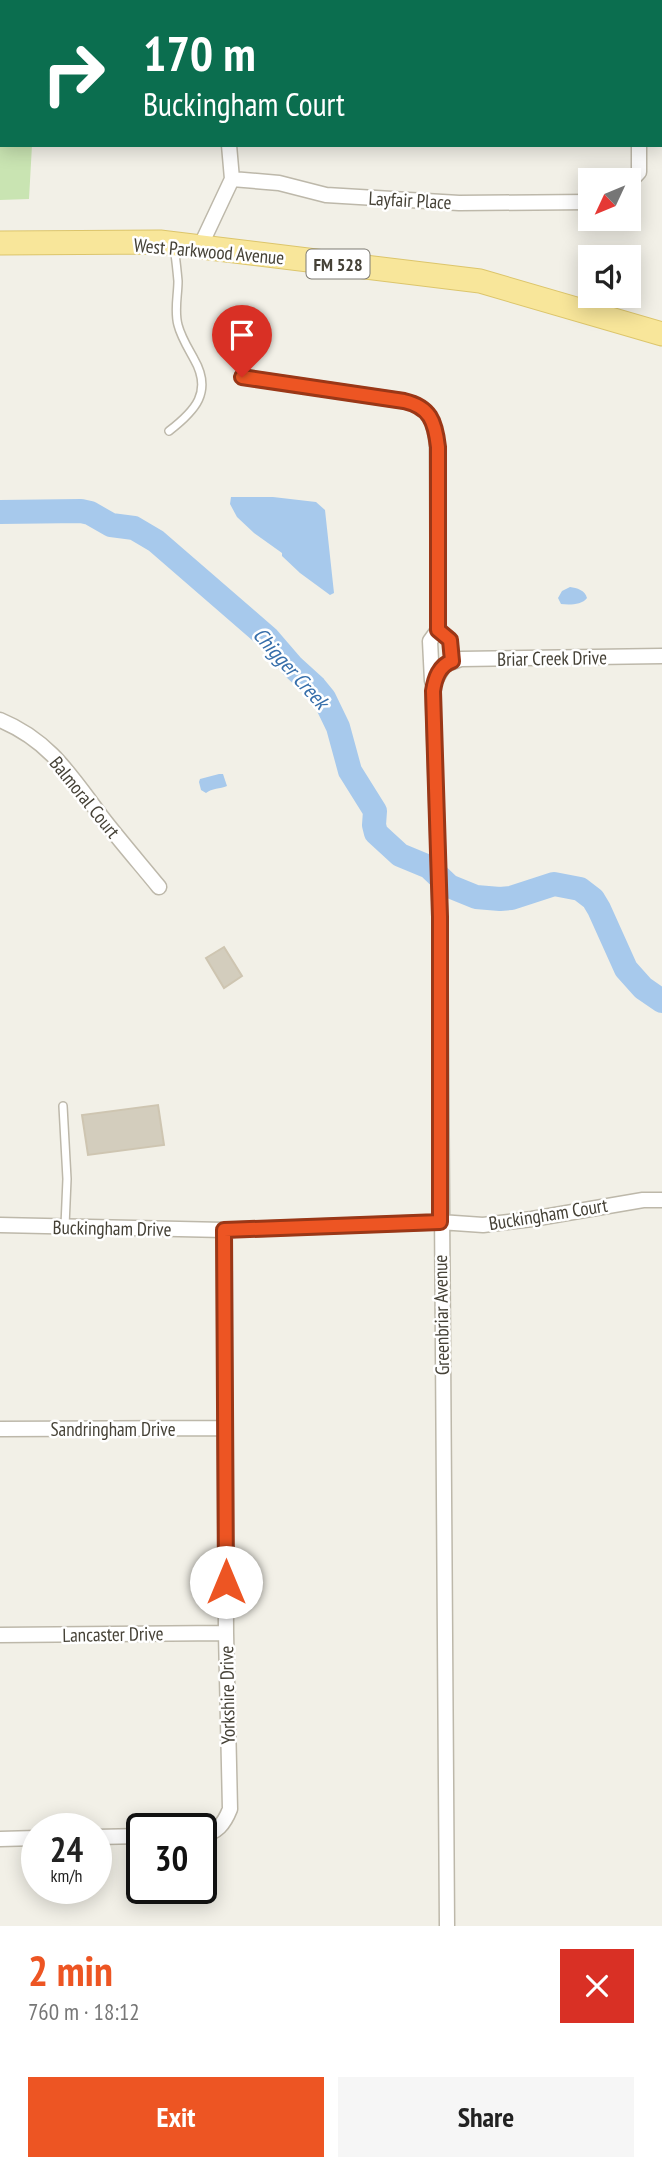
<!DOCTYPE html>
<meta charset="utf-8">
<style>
:root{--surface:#fff;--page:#f6f6f6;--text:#222;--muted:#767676;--accent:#ed5523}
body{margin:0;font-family:"PT Sans Narrow",sans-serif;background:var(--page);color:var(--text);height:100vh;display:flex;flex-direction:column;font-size:26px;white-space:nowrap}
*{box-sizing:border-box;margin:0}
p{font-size:23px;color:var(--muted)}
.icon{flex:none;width:38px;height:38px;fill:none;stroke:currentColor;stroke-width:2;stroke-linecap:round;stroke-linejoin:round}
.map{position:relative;height:1926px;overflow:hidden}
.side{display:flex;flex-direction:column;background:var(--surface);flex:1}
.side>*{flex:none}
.guide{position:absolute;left:0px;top:0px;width:663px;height:147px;box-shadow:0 4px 18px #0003;background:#0b6e4f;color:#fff;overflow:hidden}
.needle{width:46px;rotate:226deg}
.fabs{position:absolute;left:578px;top:168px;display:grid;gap:14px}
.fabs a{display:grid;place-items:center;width:63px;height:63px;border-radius:0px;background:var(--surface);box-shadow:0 4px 18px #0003;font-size:35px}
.speed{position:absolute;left:21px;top:1813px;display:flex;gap:14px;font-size:35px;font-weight:700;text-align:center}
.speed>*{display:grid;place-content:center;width:91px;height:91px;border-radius:50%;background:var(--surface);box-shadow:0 4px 18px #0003;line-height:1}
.speed small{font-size:18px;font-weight:400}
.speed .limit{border:4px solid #111;border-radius:10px;background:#fff;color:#111}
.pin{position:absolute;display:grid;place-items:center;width:60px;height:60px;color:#fff;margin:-72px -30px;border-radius:50% 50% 50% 0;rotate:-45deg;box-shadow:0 0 7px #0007}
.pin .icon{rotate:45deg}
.me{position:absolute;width:77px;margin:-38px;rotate:0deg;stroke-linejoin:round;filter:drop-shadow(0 0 5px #0008)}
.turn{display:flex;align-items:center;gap:24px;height:147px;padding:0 28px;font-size:32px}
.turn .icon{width:91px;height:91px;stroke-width:2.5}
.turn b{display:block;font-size:49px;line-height:60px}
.round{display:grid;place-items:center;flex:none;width:74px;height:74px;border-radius:0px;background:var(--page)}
.overview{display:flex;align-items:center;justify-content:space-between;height:119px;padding:0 28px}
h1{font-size:42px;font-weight:600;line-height:52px;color:var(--accent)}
.cta{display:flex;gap:14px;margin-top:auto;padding:14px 28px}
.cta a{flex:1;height:80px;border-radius:0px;background:var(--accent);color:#fff;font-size:28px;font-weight:600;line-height:80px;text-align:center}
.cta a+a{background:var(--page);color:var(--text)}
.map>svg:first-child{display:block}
.green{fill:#c9e4b2}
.water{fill:#a7c9ec}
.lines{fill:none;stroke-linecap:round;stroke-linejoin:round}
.river{stroke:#a7c9ec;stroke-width:24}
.building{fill:#d3cdbd;stroke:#cec5b1;stroke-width:2}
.lane-casing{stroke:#bdb8aa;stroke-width:10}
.street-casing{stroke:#bdb8aa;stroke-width:17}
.primary-casing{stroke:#dcc56b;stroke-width:25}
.lane{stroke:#fff;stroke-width:7}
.street{stroke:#fff;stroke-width:14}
.primary{stroke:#f8e69a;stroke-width:23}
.route-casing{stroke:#9a3717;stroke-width:18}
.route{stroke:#ed5523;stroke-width:12}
.labels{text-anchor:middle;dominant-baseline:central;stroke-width:5;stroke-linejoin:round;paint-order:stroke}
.shield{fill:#fff;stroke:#7d7a72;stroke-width:2}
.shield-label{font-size:18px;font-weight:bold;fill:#454136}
.street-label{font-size:19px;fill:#454136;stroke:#fff}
.water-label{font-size:21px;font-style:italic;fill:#366eaa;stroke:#fff}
</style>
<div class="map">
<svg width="662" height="1926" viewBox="0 0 662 1926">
<rect width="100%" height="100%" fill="#f2f0e7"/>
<!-- green -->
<path class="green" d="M0,0H41V2H2V145H32L29,199L0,200Z"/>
<!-- water -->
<path class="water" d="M231,497H273L316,502L325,510L334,593L330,595L300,573L282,556V553L254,533L237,517L230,504Z
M570,587C577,588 585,590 587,598C582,605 569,605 561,604L558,598L562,591Z
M219,774H223L227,786C220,789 212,788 206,793L201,790L199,782L200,779Z"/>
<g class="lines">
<!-- river -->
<path class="river" d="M0,512L81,511L90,513L111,525L134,528L156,541L268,638L293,667L315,687L324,698L338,727L350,771L375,811L374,825L376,833L400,855L429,867L449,886L476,897L500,899L511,898L554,884L580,889L593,899L599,909L626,969L643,988L662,1001"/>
</g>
<!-- building -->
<path class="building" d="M224,947L242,976L224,988L206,958Z
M158,1105L164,1145L88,1155L82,1115Z"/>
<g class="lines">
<!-- lane casing -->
<g class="lane-casing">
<path id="lane" d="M169,431C195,411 213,392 194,359C188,348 181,337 178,325C174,310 178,296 178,281C177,270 176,259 174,248
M63,1106L67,1179L65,1226"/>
</g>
<!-- street casing -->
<g class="street-casing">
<path id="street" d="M220,2V0
M639,2V0
M232,179L279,183L326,195L459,203L590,202
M628,184L639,172V145
M200,247L232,179L229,145
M242,377L404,401C430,407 435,421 437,447L438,630L430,641L432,681
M438,630L450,640L452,661
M0,720C51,741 72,778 104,820C122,843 141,865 159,887
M0,1225L224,1230L440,1222L483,1225L532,1219L643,1200H662
M0,1429L225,1428
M0,1635L226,1633
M201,1835C217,1833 224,1824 230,1809L226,1633L224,1230
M96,1837L142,1836
M0,1839L37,1838
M447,1926L440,917L433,701L434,683L444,665L461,659L662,656"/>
</g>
<!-- primary casing -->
<g class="primary-casing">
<path id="primary" d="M0,243L160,242L480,281L662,334"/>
</g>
<!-- lane -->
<use href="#lane" class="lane"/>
<!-- street -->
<use href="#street" class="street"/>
<!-- primary -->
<use href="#primary" class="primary"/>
</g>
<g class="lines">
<!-- route casing -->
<g class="route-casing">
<path id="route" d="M226,1582L224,1230L440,1222V917L433,691C435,678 439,666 452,661L450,640L438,630V447C435,421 430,407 404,401L242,377"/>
</g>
<!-- route -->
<use href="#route" class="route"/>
</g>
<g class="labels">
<!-- shield labels -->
<rect class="shield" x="306.5" y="249.5" width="63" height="29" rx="5"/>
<g class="shield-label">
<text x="338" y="264">FM 528</text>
</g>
<!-- street labels -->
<g class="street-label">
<text transform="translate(410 200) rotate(3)">Layfair Place</text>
<text transform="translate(209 251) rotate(5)">West Parkwood Avenue</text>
<text transform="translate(552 658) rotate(-1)">Briar Creek Drive</text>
<text transform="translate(85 797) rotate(51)">Balmoral Court</text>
<text transform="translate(548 1214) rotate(-9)">Buckingham Court</text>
<text transform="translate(112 1228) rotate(1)">Buckingham Drive</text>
<text transform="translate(441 1315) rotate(-91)">Greenbriar Avenue</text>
<text x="113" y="1429">Sandringham Drive</text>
<text transform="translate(113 1634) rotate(-1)">Lancaster Drive</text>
<text transform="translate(227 1695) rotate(-91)">Yorkshire Drive</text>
</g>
<!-- water labels -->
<g class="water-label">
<text transform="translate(291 668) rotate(48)">Chigger Creek</text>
</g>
</g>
</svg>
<div class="fabs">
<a><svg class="needle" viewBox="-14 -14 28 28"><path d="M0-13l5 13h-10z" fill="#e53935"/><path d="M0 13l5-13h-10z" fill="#767676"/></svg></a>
<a><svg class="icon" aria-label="sound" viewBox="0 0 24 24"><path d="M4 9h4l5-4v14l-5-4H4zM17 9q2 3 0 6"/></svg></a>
</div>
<div class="speed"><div>24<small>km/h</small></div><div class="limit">30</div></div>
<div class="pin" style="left:242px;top:377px;background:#d93025"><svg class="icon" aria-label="arrive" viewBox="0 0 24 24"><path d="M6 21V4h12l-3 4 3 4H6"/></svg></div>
<svg class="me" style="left:226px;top:1582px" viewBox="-20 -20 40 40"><circle r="19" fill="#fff"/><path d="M0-13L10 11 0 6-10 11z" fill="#ed5523"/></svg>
<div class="guide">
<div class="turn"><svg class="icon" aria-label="right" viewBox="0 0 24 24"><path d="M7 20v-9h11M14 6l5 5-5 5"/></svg><div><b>170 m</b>Buckingham Court</div></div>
</div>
</div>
<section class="side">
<div class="overview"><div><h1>2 min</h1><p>760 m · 18:12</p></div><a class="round" style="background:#d93025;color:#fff"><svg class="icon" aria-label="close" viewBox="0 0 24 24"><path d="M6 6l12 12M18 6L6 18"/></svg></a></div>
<div class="cta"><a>Exit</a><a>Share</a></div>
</section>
